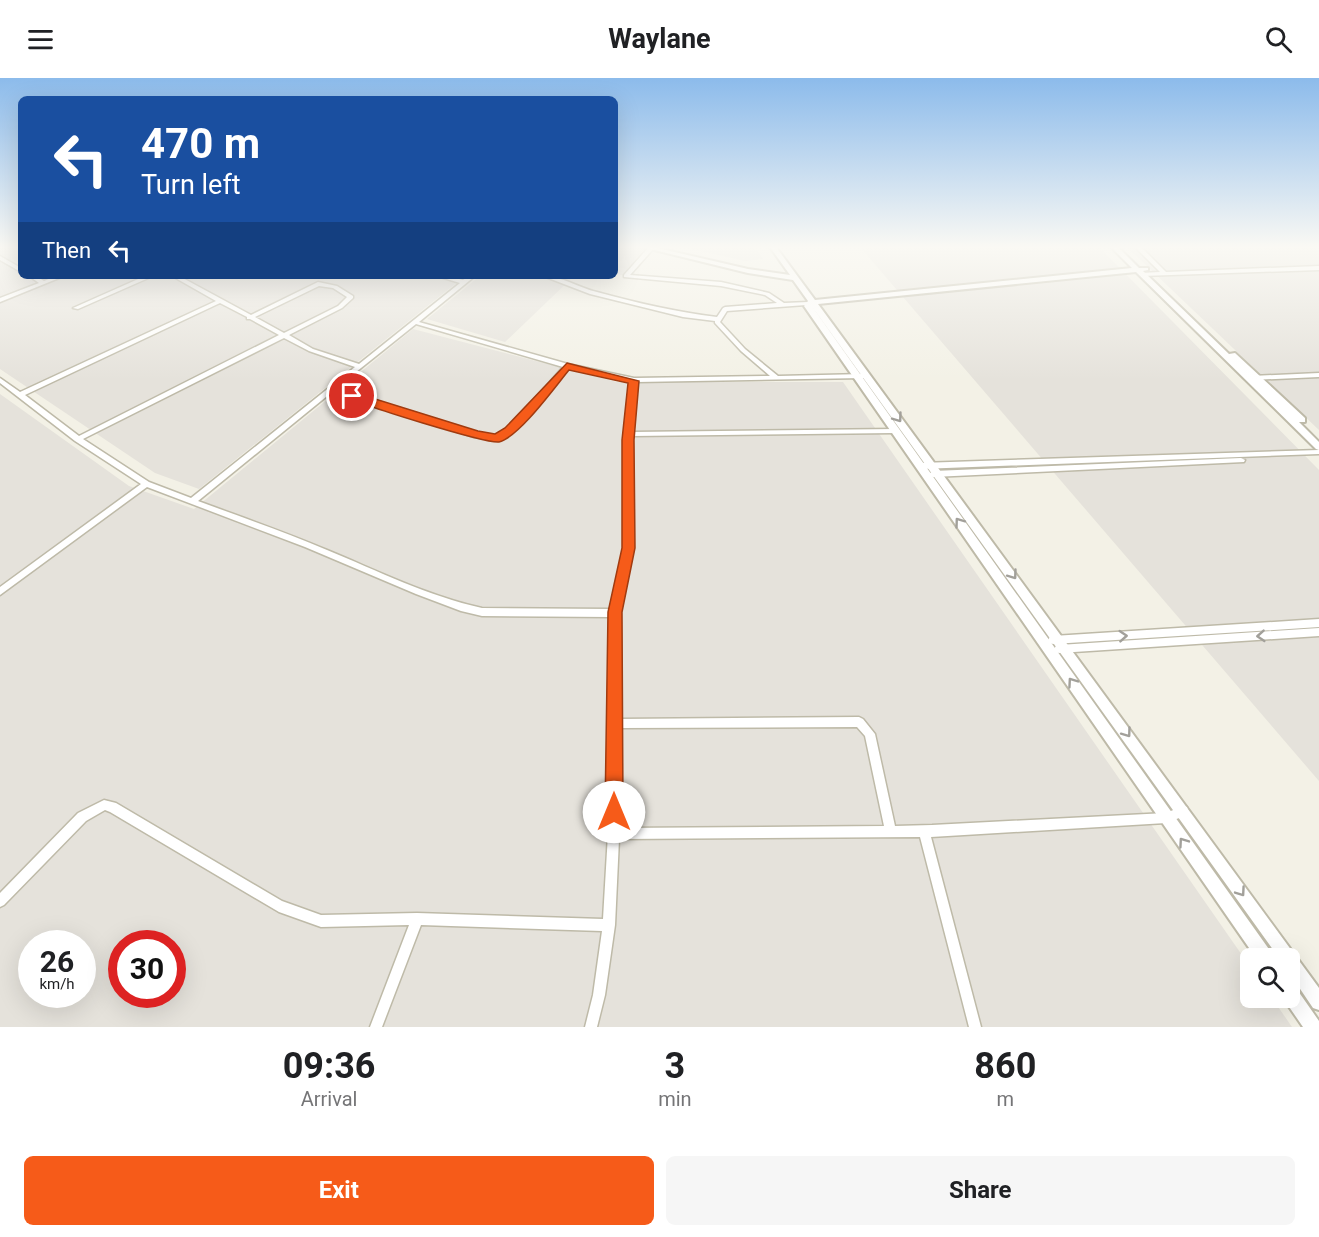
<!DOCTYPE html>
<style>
:root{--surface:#fff;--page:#f6f6f6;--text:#202124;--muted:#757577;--accent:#f65b19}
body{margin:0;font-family:Roboto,sans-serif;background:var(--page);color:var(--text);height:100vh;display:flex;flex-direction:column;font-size:22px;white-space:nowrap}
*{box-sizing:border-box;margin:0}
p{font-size:20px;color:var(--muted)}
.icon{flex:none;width:33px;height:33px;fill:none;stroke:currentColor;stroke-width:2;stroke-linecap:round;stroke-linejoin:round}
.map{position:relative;height:949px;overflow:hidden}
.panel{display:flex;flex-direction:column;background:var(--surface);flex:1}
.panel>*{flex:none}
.banner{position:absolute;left:18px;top:18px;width:600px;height:183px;border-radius:9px;box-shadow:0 6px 24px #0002;background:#1a4fa0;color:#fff;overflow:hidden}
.controls{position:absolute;left:1240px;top:870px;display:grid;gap:12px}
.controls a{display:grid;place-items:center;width:60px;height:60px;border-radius:9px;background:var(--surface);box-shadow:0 6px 24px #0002;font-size:30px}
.speed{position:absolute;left:18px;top:852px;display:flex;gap:12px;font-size:30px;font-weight:700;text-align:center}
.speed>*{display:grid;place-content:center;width:78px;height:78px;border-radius:50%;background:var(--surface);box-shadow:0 6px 24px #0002;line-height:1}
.speed small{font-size:15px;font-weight:400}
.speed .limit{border:9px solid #d22;background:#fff;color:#111}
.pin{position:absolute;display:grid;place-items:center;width:51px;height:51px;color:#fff;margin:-26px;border:3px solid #fff;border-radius:50%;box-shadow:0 2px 6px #0007}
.me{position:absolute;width:66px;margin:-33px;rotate:0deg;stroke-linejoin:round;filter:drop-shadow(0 0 4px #0008)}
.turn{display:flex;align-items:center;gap:21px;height:126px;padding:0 24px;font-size:27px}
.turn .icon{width:78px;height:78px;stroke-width:2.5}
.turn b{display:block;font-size:42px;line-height:51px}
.then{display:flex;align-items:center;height:57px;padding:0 24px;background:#0003;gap:12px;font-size:22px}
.eta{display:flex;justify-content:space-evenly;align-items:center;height:102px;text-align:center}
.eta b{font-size:36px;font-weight:700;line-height:42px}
.action{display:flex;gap:12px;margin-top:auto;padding:12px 24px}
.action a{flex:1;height:69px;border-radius:9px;background:var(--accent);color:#fff;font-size:24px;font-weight:700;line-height:69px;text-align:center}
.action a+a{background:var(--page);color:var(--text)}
header{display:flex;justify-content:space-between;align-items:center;height:78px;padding:0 24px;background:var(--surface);font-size:27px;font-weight:700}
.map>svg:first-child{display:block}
.industrial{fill:#e5e2db;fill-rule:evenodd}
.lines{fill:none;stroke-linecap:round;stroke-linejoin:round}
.minor-casing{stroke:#bebaa8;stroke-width:3}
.tertiary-casing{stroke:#bebaa8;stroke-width:4}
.minor{fill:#fff;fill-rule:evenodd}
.tertiary{fill:#fff;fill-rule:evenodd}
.oneway{stroke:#a2a09a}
.route{fill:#f65b19;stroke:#a03b10;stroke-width:1.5}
</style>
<header><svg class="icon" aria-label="menu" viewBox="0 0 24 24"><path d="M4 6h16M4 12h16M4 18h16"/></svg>Waylane<svg class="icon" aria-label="search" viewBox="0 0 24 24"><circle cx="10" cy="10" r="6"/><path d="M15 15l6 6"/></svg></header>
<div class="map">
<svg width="1319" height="949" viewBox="0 0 1319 949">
<rect width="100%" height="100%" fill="#f3f1e6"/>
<!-- industrial -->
<path class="industrial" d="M0,169H21V198H465L199,411L155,395L0,291Z
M615,169H635L644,171L622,197L615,196Z
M682,169H755L763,181L745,183Z
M860,169H1099L1319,392V703Z
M1127,169H1319V352Z
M480,198H574L505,264L427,241Z
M413,251L617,304H843L1251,890V920H1272L1292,949H0V316L129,408L194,431ZM32,866H82V916H32ZM122,866H172V916H122Z"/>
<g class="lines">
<!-- minor casing -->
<g class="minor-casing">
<path id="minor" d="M649,169H655L630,197L721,204L769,215L784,225L808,224L809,225L806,227L727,233L720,244L745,271L778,298L864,296L867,298L864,300L637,304L632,354L895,351L899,353L895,355L632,358V470L619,535V641L859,639L863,641L875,656L895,748L932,747L1166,735L1183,728L1187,729L1188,733L1187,737L1166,745L931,759L981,949H969L920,759L619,761L615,847L605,917L597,949H585L593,917L602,853L421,847L382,949H370L409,847L321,849L279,834L110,734L105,732L86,743L4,827L0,829V815L78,735L104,722L116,725L282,823L321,837L417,835L603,841L608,756L611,539L482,538L461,533L416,516L305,469L147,409L0,517V509L141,406L75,363L0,305V300L20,314L216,223L172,198H179L251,237L318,204L337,208L353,218V220L342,230L289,257L313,271L359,286L460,205L437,198H447L463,202L469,198H475L419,244L568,286L634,300L770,298L741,273L715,245V243L683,239L590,216L543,198C562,198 579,210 597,214C637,225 676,234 717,239L723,230L725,229L777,225L765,217L721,208L624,199V197ZM319,208L333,210L347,219L338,228L284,255L255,239ZM220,225L247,239V241H250L279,257L79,358L25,317ZM416,246L563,289L508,351L496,358L478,355L336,310ZM284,260L309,273L355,289L191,420L149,404L83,361ZM569,290L631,303L624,362V470L611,531L482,530C428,518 378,493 327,472C285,454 241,439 198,423L332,314L474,359L497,362L512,355ZM857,649L865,658L884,748L620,750L619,650Z
M1135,169H1141L1166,194L1319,188V192L1142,198L1139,196L1140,195L1160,194Z
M0,178L21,190V194L0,182Z
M29,198H36L44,203L56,198H64L0,224V220L39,205Z
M145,198H153L78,231L73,230Z
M1319,295V299L1252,302L1249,300L1252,298Z
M1319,372V376L920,391L916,388L920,385Z
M1241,380L1245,382L1244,384L933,399L929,396L933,393Z
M1319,541V549L1053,566L1050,565L1048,562L1050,559L1053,558Z
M1319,550V558L1059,575L1056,574L1054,571L1056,568L1059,567Z"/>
</g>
<!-- tertiary casing -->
<g class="tertiary-casing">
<path id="tertiary" d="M642,169H653L748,191L790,197L770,169H776L815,222L1132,190L1111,169H1118L1139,190H1148V192L1143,193L1229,276L1235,275L1305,340V344H1299L1291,336L1319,364V372L1316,371L1136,194L818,226L1319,910V932L1313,930L1290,896V880H1279L811,227L1271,874L1273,880H1256L804,228L808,223L793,202L748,195Z
M1290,908L1296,910L1319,943V949H1303L1283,920H1290Z"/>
</g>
<!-- minor -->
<use href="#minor" class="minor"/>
<!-- tertiary -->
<use href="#tertiary" class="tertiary"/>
</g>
<!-- one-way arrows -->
<defs><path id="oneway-chevron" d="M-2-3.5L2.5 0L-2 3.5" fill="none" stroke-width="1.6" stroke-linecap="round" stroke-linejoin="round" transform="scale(1.5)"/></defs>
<g class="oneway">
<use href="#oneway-chevron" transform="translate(898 340) rotate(54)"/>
<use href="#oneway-chevron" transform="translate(959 444) rotate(-126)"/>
<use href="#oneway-chevron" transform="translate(1013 497) rotate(54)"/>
<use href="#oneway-chevron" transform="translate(1123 558) rotate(-4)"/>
<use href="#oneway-chevron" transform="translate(1261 558) rotate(176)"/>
<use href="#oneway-chevron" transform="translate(1072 604) rotate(-125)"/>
<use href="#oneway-chevron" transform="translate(1127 655) rotate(54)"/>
<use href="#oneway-chevron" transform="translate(1183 764) rotate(-125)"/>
<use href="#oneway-chevron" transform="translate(1241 814) rotate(55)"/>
</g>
<!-- sky -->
<linearGradient id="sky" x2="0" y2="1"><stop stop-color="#8cbbeb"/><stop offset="0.56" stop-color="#faf9f4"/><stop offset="1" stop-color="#faf9f4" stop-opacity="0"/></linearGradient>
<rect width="1319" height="302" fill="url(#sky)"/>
<!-- route -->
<path class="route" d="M567,285L639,303L634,362L635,470L622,534L623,734L621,740L614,742L608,740L605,734L608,534L622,470V362L628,305L569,292C555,309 519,359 499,364C488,366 355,326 347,318L356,315L478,353L495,356L505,350Z"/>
</svg>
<div class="controls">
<a><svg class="icon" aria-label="search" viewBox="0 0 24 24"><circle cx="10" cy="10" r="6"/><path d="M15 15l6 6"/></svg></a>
</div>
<div class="speed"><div>26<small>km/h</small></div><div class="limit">30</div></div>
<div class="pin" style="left:352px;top:318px;background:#d93025"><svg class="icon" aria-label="arrive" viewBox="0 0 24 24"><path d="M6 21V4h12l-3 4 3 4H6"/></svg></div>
<svg class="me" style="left:614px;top:734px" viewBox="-20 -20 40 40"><circle r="19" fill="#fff"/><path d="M0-13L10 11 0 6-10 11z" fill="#f65b19"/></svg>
<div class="banner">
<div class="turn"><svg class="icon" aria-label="left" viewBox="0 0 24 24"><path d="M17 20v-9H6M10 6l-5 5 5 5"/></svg><div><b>470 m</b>Turn left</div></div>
<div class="then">Then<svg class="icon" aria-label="left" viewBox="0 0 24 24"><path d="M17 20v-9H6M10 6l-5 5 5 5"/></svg></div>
</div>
</div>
<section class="panel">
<div class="eta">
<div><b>09:36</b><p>Arrival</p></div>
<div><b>3</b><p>min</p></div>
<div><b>860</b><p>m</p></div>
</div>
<div class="action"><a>Exit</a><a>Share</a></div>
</section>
